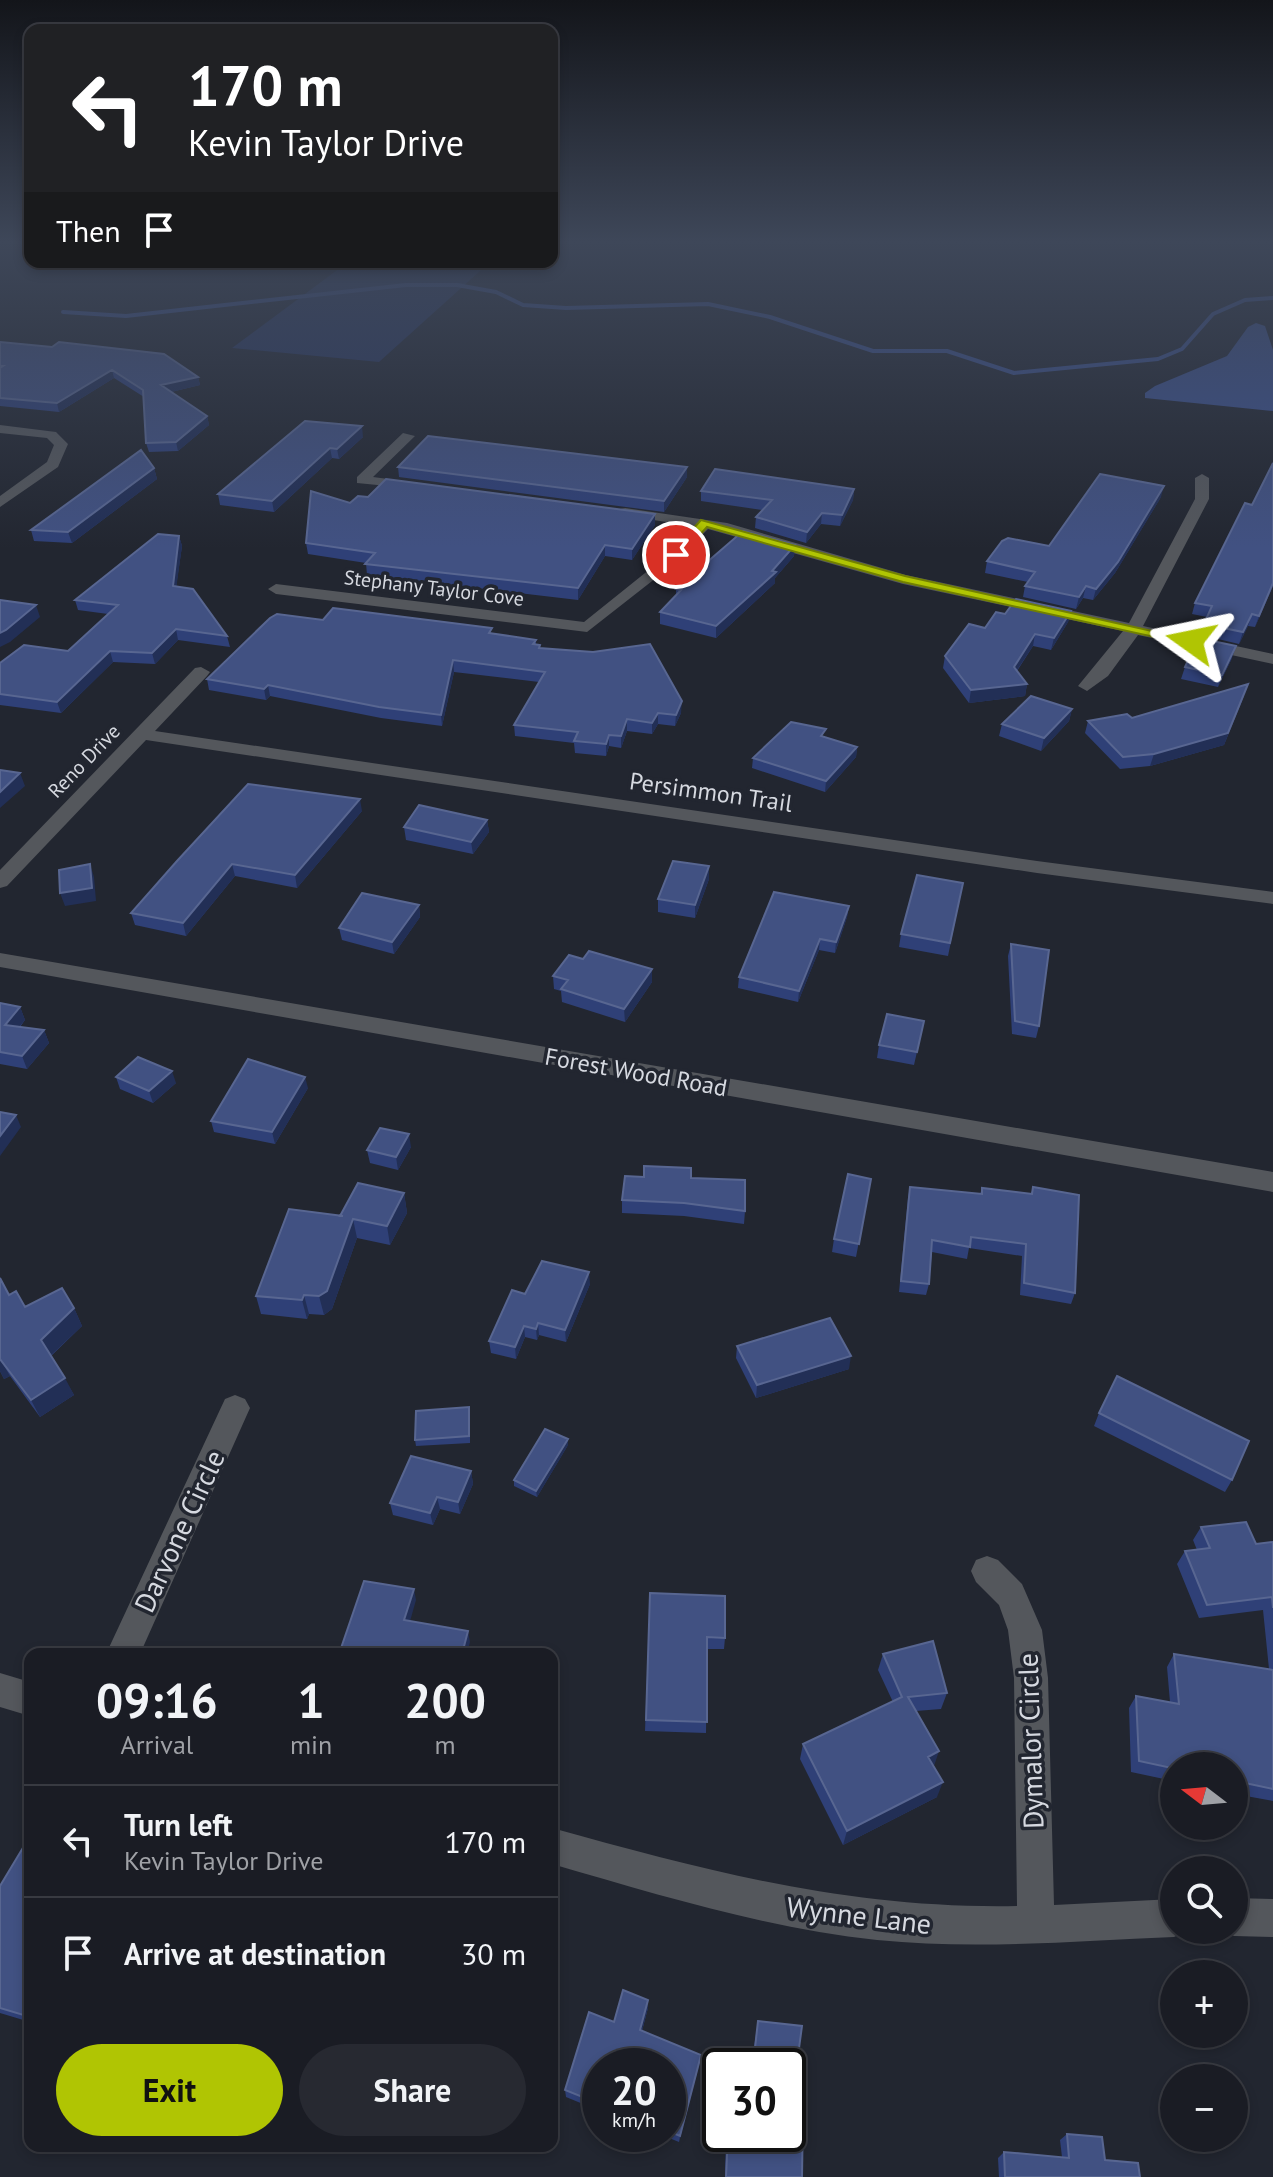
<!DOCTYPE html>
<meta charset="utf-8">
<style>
:root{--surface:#1a1c24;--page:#272931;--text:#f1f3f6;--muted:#9fa1a6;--line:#383a41;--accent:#b0c503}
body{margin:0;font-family:"PT Sans",sans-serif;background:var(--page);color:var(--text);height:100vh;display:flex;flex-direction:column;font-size:30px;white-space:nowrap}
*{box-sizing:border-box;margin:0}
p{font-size:26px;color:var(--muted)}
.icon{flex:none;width:44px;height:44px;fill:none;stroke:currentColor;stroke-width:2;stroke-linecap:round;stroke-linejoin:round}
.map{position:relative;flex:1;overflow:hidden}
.drawer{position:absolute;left:24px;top:1648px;width:534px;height:504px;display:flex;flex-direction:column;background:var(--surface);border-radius:16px;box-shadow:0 4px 12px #0003,0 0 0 2px var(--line)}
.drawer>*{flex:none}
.hud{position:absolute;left:24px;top:24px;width:534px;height:244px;border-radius:16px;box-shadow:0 4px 12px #0003,0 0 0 2px var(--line);background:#202124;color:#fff;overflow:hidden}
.needle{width:52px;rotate:286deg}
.controls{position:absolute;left:1160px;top:1752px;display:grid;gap:16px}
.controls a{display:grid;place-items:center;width:88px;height:88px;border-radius:50%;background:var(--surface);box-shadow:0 4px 12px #0003,0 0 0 2px var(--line);font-size:40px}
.speed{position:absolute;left:582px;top:2048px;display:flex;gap:16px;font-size:40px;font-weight:700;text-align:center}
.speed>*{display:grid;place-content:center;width:104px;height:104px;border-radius:50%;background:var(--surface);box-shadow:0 4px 12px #0003,0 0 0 2px var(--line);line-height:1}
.speed small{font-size:20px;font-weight:400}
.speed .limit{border:4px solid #111;border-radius:12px;background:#fff;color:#111}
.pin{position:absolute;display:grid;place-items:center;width:68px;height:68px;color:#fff;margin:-34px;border:4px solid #fff;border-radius:50%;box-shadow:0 2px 8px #0007}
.me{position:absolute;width:88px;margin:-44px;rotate:282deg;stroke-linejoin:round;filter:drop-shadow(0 0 6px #0008)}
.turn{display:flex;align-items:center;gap:28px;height:168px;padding:0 32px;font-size:36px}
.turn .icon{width:104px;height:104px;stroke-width:2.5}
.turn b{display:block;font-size:56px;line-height:68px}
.then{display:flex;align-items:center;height:76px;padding:0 32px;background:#0003;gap:16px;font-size:30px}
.eta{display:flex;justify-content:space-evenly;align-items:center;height:136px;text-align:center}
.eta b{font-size:48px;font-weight:700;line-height:56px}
.action{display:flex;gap:16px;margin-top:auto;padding:16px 32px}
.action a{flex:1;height:92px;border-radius:48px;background:var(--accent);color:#111;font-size:32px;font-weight:700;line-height:92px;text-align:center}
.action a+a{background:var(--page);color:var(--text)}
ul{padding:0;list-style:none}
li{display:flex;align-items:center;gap:24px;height:112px;padding:0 32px;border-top:2px solid var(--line)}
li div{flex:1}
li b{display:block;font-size:30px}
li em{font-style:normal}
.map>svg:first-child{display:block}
.green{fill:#293760}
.water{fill:#3c518e}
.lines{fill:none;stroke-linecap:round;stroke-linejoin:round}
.stream{stroke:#3c518e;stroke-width:4}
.street{fill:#54575c;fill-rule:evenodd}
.wall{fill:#2f4077}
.shaded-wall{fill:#222f56}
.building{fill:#415182;stroke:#586691;stroke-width:2}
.route{fill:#b0c503;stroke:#728002;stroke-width:2}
.labels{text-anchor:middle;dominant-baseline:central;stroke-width:7;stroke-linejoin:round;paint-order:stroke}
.far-street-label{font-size:20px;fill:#d6d9e0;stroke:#222630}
.street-label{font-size:24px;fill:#d6d9e0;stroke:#222630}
.near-street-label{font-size:28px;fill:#d6d9e0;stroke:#222630}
</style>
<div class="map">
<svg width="1273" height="2177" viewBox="0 0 1273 2177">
<rect width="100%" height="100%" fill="#222630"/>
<!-- green -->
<path class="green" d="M348,262H490L379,362L232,348Z"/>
<!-- water -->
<path class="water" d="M1256,323L1265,326L1273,350V411L1145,398V393L1155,386L1227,356L1248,327Z"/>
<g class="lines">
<!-- stream -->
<path class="stream" d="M63,312L126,316L406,285H457L496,292L523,305L566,308L708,304L770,317L873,351H947L1014,373L1158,359L1182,349L1213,314L1245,300L1273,298"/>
<!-- street -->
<path class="street" d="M0,425L56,432L68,444L58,467L0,507V496L47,462L54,445L47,438L0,433Z
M403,433L415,436L373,477L418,483V489L357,483V477Z
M1202,474L1209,478V499L1143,626L1273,654V664L1138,635L1108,676L1087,691L1078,686L1123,631L903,584L708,529L670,567L587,632L276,594L268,589L276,584L584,622L660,561L693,526L620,515V509L625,508L727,523L906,575L1129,623L1195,499V478Z
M201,667L210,672L207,676L155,731L1037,861L1273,892V904L1037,873L146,740L7,886L0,888V870L195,668Z
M0,953L1273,1172V1192L0,967Z
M235,1395L245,1399L250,1408L140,1654H106L225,1399Z
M987,1556L998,1560L1022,1584L1042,1630L1048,1678L1054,1905L1174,1899V1930L1187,1931L1174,1937C1075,1941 975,1950 877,1940C766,1928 659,1895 552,1864V1828C711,1872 850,1909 1017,1906L1014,1678L1008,1630L999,1605L976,1582L971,1571L976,1560Z
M0,1673L30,1682V1716L0,1707Z
M1234,1898L1273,1899V1937L1234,1936L1221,1930H1234Z"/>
</g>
<!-- wall -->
<path class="wall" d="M147,262H208L201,267Z
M0,342L198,377L200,385L171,392L207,416L209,425L178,451L149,452L146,443L144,397L114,378L59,412L0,406Z
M305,421L363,437L339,459L332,458L274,512L220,505L218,494Z
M398,467L687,477L664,512L399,477Z
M154,468L157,479L72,543L34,541L31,530Z
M854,489L853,500L840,526L821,524L806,543L755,528L756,517L762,510L701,501V491Z
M368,497L655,514V525L632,560L605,556L578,600L367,575L366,563L308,554L306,543L350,503Z
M1161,497L1115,573L1093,600L1083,598L1076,609L1023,597L1025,586L1028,582L985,573L987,561L1049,546Z
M179,536L182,546L176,587L227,636L230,647L178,640L155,664L113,662L61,713L0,705V663L68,651L108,614L78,610L75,600Z
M795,545L794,556L775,578V583L716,638L660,624V612L676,595V589Z
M1273,586L1255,627L1248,626L1239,644L1201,635L1207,617L1192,614L1195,603Z
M1071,611L1068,622L1051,650L1033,646L1017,671L1027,684L1025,696L969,703L943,668L945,656L1005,614Z
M323,620L493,634L536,640V645H540V648L681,713L675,726L658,724L652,734L627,731L621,748L609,746L606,756L575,753L574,743L515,736L514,725L539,682L454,672L442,726L381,718L270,696L266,700L209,690L207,679Z
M1232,658L1218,687L1181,679L1185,667Z
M1244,696L1224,745L1150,766L1120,769L1085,733L1088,721L1132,718Z
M1072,709L1069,721L1041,751L999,736L1002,724Z
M825,737L857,747L856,757L825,792L752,768L753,758Z
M362,811L297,888L235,876L186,936L135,925L131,913L177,861Z
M487,820L489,832L473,854L406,840L404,827Z
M709,879L695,918L658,912V899Z
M963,883L948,956L899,947L901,934Z
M419,905L420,917L394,954L342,940L339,928Z
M849,906L847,917L835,953L819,950L798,1002L738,988L739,977Z
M1011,944L1039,1026L1036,1038L1012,1034L1008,956Z
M553,976L652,982L625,1022L562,1002L561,991L554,989Z
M0,1003L20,1007L25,1020L20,1027L44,1030L49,1043L27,1069L0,1064Z
M924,1021L914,1065L877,1058L879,1045Z
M116,1077L176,1083L153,1103L120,1089Z
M308,1088L275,1144L214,1132L211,1121Z
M411,1147L398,1170L370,1163L367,1150Z
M691,1178L745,1211L744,1224L684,1216L622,1213V1200Z
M871,1179L856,1257L832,1252L834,1239Z
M910,1187L980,1194L982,1188L1031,1194L1033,1187L1075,1293L1071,1304L1020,1295L1022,1256L969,1248L967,1259L932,1252L929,1284L926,1295L899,1292L908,1198Z
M404,1193L407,1213L390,1245L357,1238L332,1309L324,1315L309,1314L307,1319L261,1314L256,1296L340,1216Z
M0,1278L9,1295L25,1307L74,1308L82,1326L51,1356L74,1395L40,1417L10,1376L4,1379L0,1371Z
M590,1284L566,1342L539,1335L537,1340L525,1337L516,1359L491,1353L489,1341L525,1294Z
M737,1346L849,1369L756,1398L736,1358Z
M1099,1413L1232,1480L1225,1492L1094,1426Z
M470,1414V1443L416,1446L415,1440Z
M568,1445L537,1497L514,1486V1480Z
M471,1471L473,1484L460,1514L440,1509L433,1525L393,1515L390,1503Z
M1201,1527L1256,1544L1273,1542V1801L1246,1796V1803L1237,1814H1234V1766H1174V1802L1166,1800L1164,1779L1131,1772L1129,1708L1136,1696L1170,1702L1167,1667L1174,1654L1269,1669L1263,1610L1199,1618L1177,1564L1185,1551L1197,1550L1193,1540Z
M650,1593L725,1638L724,1649H707L706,1733L645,1731Z
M883,1654L947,1693L941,1709L916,1711L933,1766L937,1797L843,1845L800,1759L803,1744L893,1702L878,1670Z
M30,1836V2022L0,2013V1886Z
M648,2008L642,2031L701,2055L679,2142L659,2134H668V2066H600V2111L566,2097L565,2090L614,2022Z
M758,2021L802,2026L791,2107L803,2110L802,2177H725L726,2134H788V2066H751Z
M1067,2134L1105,2160L1140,2177H999L998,2158L1004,2152L1062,2157L1060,2140Z"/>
<!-- shaded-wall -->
<path class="shaded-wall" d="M112,370L114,378L59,412L57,403Z
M198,377L200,385L163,394L161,385Z
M207,416L209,425L178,451L176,442Z
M362,426L363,437L339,459L337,449Z
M330,448L332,458L274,512L272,501Z
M687,467V477L664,512V501Z
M154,468L157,479L72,543L68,532Z
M1164,486L1161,497L1115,573L1093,600L1096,589Z
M854,489L853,500L840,526L842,515Z
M822,513L821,524L806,543L807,532Z
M655,514V525L632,560V549Z
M179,536L182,546L175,597L173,586Z
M605,545V556L578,600V588Z
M795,545L794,556L775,578V583L716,638V626L772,571Z
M1273,583V586L1255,627L1259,616Z
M1086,586L1083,598L1076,609L1079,597Z
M36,605L40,617L10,642L0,647V633Z
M1071,611L1068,622L1051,650L1054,638Z
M1252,614L1248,626L1239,644L1243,632Z
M176,629L178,640L155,664L152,653Z
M1035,634L1033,646L1011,679L1014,667Z
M1236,646L1232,658L1218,687L1222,675Z
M110,651L113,662L61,713L57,702Z
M453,660L454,672L442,726L441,715Z
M1027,684L1025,696L969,703L971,690Z
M1248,684L1224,745L1150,766L1154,754Z
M268,685L270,696L266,700L264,689Z
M682,701L681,713L675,726L676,715Z
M1072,709L1069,721L1041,751L1044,738Z
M658,713V724L652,734V723Z
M627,719V731L621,748V736Z
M609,735V746L606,756V744Z
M857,747L856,757L825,792L826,781Z
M20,773L25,786L0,808V792Z
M360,799L362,811L297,888L295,875Z
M487,820L489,832L473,854L471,842Z
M90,864L94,877L96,901L65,906L60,893Z
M232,864L235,876L186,936L183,923Z
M709,866V879L695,918V905Z
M419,905L420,917L394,954L392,942Z
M849,906L847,917L835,953L836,942Z
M820,939L819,950L798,1002L799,991Z
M652,969V982L625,1022L624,1009Z
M20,1007L25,1020L10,1037L5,1025Z
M44,1030L49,1043L27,1069L22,1056Z
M172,1071L176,1083L153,1103L149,1091Z
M305,1077L308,1088L275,1144L272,1132Z
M16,1115L21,1127L0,1156V1136Z
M409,1134L411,1147L398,1170L396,1157Z
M404,1193L407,1213L390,1245L387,1226Z
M353,1219L357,1238L332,1309L324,1315L319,1296Z
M589,1272L590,1284L566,1342L565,1330Z
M304,1295L309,1314L307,1319L302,1300Z
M74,1308L82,1326L49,1357L41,1340Z
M538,1323L539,1335L537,1340L536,1329Z
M524,1326L525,1337L516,1359L515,1347Z
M851,1356L849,1369L756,1398L757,1385Z
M0,1359L10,1376L4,1379L0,1371Z
M65,1378L74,1395L40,1417L31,1400Z
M568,1439V1445L537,1497L536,1491Z
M471,1471L473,1484L460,1514L458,1502Z
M437,1497L440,1509L433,1525L430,1513Z
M414,1589L416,1600L407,1632L404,1620Z
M468,1631L470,1642L467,1654H462Z
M939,1751L934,1766L928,1757Z
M943,1782L937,1797L843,1845L847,1831Z
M648,2000V2008L640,2038V2030Z
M701,2055L700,2062L679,2142L680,2136Z"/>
<!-- building -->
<path class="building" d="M0,342L52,347L59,342L164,354L198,377L161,385L207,416L176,442L146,443L143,390L112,370L57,403L0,398V368L3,366H0Z
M305,421L362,426L337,449L330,448L272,501L218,494Z
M428,436L687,467L664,501L398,467Z
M141,450L154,468L68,532L31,530Z
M1273,463V583L1259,616L1252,614L1243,632L1204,624L1212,606L1195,603L1245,503L1252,505Z
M715,469L854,489L842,515L822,513L807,532L756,517L772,500L701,491Z
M1100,474L1164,486L1118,562L1096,589L1086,586L1079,597L1025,586L1035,572L987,561L1002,541L1008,538L1049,546Z
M386,479L655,514L632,549L605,545L578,588L365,564L375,553L306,543L311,491L350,503L358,496L368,497Z
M743,531L795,545L772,571L776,572L716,626L660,612L681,590L676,589Z
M158,534L179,536L173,586L193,589L227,636L176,629L152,653L110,651L57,702L0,694V663L24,645L68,651L118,605L75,600Z
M1016,599L1071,611L1054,638L1035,634L1014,667L1027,684L971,690L945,656L969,624L985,628L996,612L1005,614Z
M0,600L36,605L6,630L0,633Z
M333,608L492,628L489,633L536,640L533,644L540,645L539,648L593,652L650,644L682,701L676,715L658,713L652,723L627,719L621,736L609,735L606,744L574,741L578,732L514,725L545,672L453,660L441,715L379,707L268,685L264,689L207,679L270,618L277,614L323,620Z
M1198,638L1236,646L1222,675L1185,667Z
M1248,684L1228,733L1154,754L1123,757L1088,721L1127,714L1132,718Z
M1031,696L1072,709L1044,738L1002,724Z
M791,722L826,729L821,736L857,747L826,781L753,758Z
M0,770L20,773L0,792Z
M248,784L360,799L295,875L232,864L183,923L131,913L177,861Z
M419,805L487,820L471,842L404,827Z
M673,861L709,866L695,905L658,899Z
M90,864L92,888L60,893L59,870Z
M917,875L963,883L950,943L901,934Z
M774,892L849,906L836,942L820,939L799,991L739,977Z
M362,893L419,905L392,942L339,928Z
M1011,944L1049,950L1039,1026L1015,1021Z
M589,951L652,969L624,1009L561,989L568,980L553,976L569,955L583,959Z
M0,1003L20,1007L5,1025L44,1030L22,1056L0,1052Z
M887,1014L924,1021L917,1052L879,1045Z
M138,1057L172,1071L149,1091L116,1077Z
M248,1059L305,1077L272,1132L211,1121Z
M0,1112L16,1115L0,1136Z
M380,1128L409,1134L396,1157L367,1150Z
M644,1166L691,1168V1178L745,1180V1211L684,1203L622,1200L625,1176L644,1177Z
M848,1174L871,1179L859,1244L834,1239Z
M358,1183L404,1193L387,1226L353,1219L327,1291L319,1296L304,1295L302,1300L256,1296L289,1209L343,1216H340Z
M910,1187L982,1194V1188L1032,1194L1033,1187L1079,1195L1075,1293L1024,1283L1026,1244L971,1237L970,1247L932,1240L929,1284L901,1281Z
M542,1261L589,1272L565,1330L538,1323L536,1329L524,1326L515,1347L489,1341L512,1290L525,1294Z
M0,1278L9,1295L16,1291L25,1307L62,1288L74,1308L41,1340L65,1378L31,1400L0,1359Z
M830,1318L851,1356L757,1385L737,1346Z
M1117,1376L1249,1441L1232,1480L1099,1413Z
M469,1407V1436L415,1440L416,1411Z
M545,1429L568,1439L536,1491L514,1480Z
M411,1456L471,1471L458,1502L437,1497L430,1513L390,1503Z
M1246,1522L1256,1544L1273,1542V1608L1272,1597L1207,1605L1185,1551L1210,1548L1201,1527Z
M364,1581L414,1589L404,1620L468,1631L462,1654H339Z
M650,1593L725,1596V1638L707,1637V1722L646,1720Z
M933,1641L947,1693L908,1697L939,1751L928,1757L943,1782L847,1831L803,1744L902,1697L883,1654Z
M1174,1654L1273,1670V1789L1245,1783L1246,1803L1234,1801V1766H1174V1789L1172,1768L1139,1761L1136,1696L1179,1704Z
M30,1836V2017L0,2008V1886Z
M623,1990L648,2000L640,2030L701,2055L680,2136L668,2131V2066H600V2104L565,2090L589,2012L614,2022Z
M758,2021L802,2026L791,2107L803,2110L802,2177H726L728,2134H788V2066H753Z
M1067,2134L1102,2137L1105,2160L1138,2163L1140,2177H1005L1004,2152L1069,2158Z"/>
<!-- sky -->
<linearGradient id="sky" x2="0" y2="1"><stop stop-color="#13151a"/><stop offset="0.44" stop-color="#3e4759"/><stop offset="1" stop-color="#3e4759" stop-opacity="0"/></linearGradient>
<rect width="1273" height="549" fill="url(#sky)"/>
<!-- route -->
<path class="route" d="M701,520L905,576L1197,641L1191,645L903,582L707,527L680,557H672V552Z"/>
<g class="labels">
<!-- far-street labels -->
<g class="far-street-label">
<text transform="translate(434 588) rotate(7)">Stephany Taylor Cove</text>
<text transform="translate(84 761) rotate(-46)">Reno Drive</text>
</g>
<!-- street labels -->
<g class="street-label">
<text transform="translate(711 792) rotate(8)">Persimmon Trail</text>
<text transform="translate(636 1072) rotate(10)">Forest Wood Road</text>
</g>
<!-- near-street labels -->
<g class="near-street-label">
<text transform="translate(179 1531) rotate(-65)">Darvone Circle</text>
<text transform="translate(1030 1741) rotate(-92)">Dymalor Circle</text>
<text transform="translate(859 1915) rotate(7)">Wynne Lane</text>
</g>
</g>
</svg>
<div class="controls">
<a><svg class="needle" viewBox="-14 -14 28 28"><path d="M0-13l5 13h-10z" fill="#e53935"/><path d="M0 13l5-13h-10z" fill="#9fa1a6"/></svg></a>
<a><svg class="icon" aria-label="search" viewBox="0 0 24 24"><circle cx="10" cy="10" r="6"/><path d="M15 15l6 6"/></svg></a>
<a>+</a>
<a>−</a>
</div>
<div class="speed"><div>20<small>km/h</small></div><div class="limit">30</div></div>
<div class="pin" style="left:676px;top:555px;background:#d93025"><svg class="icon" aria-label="arrive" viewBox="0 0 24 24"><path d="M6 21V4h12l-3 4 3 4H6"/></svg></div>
<svg class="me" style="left:1191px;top:641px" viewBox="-20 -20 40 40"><path d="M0-17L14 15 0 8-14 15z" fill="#b0c503" stroke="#fff" stroke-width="4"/></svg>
<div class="hud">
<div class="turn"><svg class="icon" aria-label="left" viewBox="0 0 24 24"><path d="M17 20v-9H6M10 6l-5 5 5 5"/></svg><div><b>170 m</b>Kevin Taylor Drive</div></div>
<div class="then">Then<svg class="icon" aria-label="arrive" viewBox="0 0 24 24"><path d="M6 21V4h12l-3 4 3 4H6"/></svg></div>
</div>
<section class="drawer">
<div class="eta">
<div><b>09:16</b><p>Arrival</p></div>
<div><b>1</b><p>min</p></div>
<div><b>200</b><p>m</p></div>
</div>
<ul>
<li><svg class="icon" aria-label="left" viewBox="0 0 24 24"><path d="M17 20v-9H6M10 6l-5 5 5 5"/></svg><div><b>Turn left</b><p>Kevin Taylor Drive</p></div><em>170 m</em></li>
<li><svg class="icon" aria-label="arrive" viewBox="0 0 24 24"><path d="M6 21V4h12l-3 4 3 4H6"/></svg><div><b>Arrive at destination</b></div><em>30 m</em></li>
</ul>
<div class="action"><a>Exit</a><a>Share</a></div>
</section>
</div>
